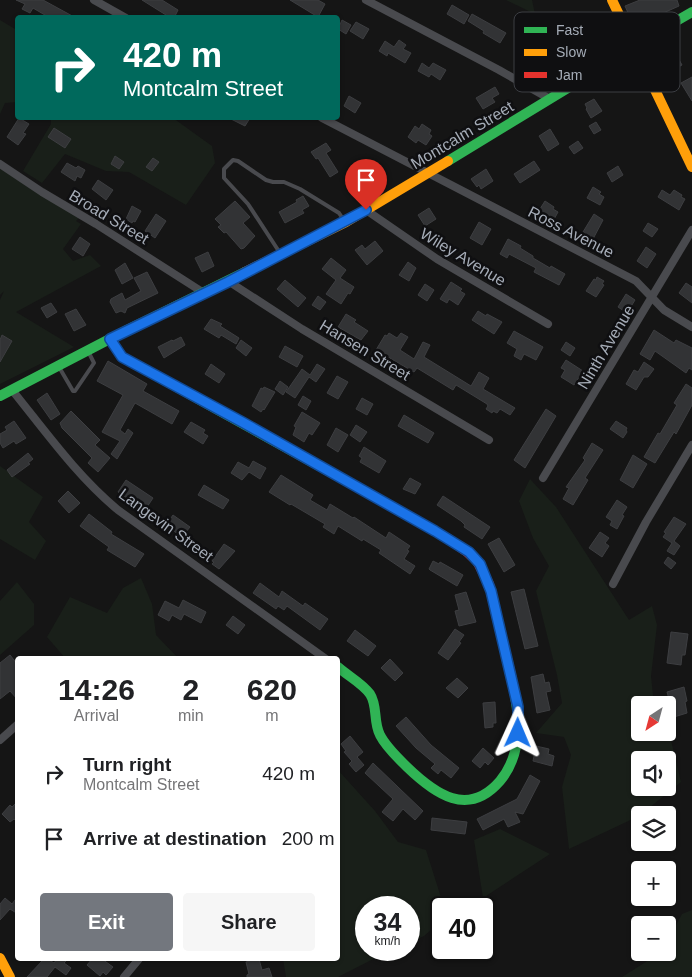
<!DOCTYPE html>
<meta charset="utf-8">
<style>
:root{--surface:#fff;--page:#f6f6f6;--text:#202124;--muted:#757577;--accent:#73777e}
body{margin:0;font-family:Arial,sans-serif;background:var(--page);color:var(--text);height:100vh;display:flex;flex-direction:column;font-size:19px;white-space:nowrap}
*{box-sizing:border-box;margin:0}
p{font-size:16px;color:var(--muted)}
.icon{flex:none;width:28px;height:28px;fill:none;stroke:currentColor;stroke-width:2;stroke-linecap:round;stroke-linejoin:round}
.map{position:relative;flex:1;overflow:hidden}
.panel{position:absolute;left:15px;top:656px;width:325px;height:305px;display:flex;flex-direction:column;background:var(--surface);border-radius:5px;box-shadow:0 1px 4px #0004}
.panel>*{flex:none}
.top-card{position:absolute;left:15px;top:15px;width:325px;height:105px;border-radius:5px;box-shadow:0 1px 4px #0004;background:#00695c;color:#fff;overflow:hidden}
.needle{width:32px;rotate:216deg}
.tools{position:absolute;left:631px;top:696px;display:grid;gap:10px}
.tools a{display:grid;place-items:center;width:45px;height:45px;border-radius:5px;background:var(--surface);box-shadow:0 1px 4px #0004;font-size:25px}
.speed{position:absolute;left:355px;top:896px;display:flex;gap:10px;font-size:25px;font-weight:700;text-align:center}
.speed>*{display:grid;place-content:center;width:65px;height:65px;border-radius:50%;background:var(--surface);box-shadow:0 1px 4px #0004;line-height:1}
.speed small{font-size:12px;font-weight:400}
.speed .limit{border:2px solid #111;border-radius:8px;background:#fff;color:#111}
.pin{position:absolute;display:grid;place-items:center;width:42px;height:42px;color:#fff;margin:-51px -21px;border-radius:50% 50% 50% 0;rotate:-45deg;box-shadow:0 0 5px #0007}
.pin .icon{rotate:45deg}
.me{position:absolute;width:55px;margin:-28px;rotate:1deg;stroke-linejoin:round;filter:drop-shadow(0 0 4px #0008)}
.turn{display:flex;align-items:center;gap:18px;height:105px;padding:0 25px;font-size:22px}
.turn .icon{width:65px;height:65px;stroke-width:2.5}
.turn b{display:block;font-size:35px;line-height:42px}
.eta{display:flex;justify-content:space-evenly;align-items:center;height:85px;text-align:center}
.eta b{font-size:30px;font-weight:700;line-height:35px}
.action{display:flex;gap:10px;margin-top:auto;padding:10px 25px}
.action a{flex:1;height:58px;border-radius:5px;background:var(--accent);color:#fff;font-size:20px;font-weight:700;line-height:58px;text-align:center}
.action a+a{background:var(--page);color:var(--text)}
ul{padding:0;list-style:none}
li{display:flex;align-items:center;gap:15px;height:65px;padding:0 25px}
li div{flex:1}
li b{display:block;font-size:19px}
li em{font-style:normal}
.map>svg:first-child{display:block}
.green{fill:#191f19;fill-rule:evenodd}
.building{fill:#323335;stroke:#3d3e41}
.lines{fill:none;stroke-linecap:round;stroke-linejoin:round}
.lane{stroke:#494a4e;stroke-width:4}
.street{stroke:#494a4e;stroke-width:8}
.fast{stroke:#30b455;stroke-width:10}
.slow{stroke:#ff9f0a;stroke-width:10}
.jam{stroke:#e5322d;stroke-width:10}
.route-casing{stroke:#114b97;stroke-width:12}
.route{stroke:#1a73e8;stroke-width:9}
.labels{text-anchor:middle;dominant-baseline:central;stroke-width:5;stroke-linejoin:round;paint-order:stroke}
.street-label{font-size:16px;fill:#a5acb7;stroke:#0f0f11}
.key{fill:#0f0f11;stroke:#3c3e43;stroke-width:1}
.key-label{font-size:14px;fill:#a5acb7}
</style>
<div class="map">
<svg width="692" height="977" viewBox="0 0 692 977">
<rect width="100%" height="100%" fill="#151515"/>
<!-- green -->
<path class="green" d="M506,0H532L535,14Z
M0,20L15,29L17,27L18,102L5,103L0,114Z
M51,118H173L212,146L215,163L186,205L129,172L106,171L65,154L42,183L23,171L51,124Z
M0,160L82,215L76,221L81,224L63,249L73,261L90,255L101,266L16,312L74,347L0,384V300L4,291L0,295Z
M0,466L43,497L29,522L46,541L35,560L0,539Z
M530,479L556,507L629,620L652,606L657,625L651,676L654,705H640V732H668V728L681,782L639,816L569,849L562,787L571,755L564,737L536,733L562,703L557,675L536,591L549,566L533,538L519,501ZM640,760H668V788H640Z
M141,578L152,604L156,635L179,659H66L47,637L70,597L107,613L123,588Z
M17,582L34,604V625L0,655V601Z
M338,770L375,811L398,842L426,850L444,907L441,908V921L424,936L409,943V908H366V950H391L338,977H286L283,959H338Z
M500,829L550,854L483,898L474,840Z
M692,910V977H622L660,953L668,952V940L682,914Z"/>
<!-- building -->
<path class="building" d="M16,0H43L76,18H50L33,8L30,13L22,9L25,4Z
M142,0H162L178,10L174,18H164L166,15Z
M290,0H318L325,4L318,17Z
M640,0H677L679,6L634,26L625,6Z
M452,5L469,15L464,24L447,14Z
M472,14L506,33L500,43L483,33L484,31L468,21Z
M342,20L351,25L346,34L338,29Z
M356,22L369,29L363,39L350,31Z
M399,40L406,45L403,49L411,53L405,63L388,53L387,56L379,51L385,41L394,47Z
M673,49L682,65L673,70L664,55Z
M422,63L429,68L433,63L446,70L440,80L431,74L429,77L418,71Z
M692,77V101L681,83Z
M495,87L499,94L492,98L495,102L483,109L476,98Z
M349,96L361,103L355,113L344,106Z
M594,99L602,111L591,118L586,109L587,108L585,104Z
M19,118L29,124L23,133L26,134L18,145L7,137Z
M229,118H250L245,126Z
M596,122L601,130L594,134L589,126Z
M422,124L431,130L429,134L432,136L426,145L418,140L416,143L408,137L415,126L419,129Z
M54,128L71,139L65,148L48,137Z
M550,129L559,144L548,151L539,136Z
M578,141L583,148L574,154L569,147Z
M326,143L331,150L326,153L338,172L330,177L318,158L316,159L311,152Z
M115,156L124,162L119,169L111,164Z
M153,158L159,162L152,171L146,167Z
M534,161L540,170L520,183L514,174Z
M67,163L76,168L78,166L85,170L81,178L77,176L75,181L61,172Z
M361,165L368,177L358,182L351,170Z
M618,166L623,175L612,182L607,173Z
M486,169L493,181L481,189L479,185L477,187L471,179Z
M98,180L113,190L106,200L92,189Z
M593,187L601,192L599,194L604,197L600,205L587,198Z
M662,190L670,195L674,190L682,195L681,197L685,199L679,210L658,197Z
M303,196L309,206L302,210L304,213L285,223L279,212L297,202L296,200Z
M235,201L250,217L243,223L255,236L244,248L241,249L226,232L224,233L218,227L221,225L215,219Z
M545,201L554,207L553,209L558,212L552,223L539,216L541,213L538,212Z
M132,206L141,211L135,222L133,221L132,223L126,219Z
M429,208L436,219L425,226L418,215Z
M156,214L166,221L155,238L145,231Z
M594,214L603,220L593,239L583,232Z
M479,222L491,229L482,245L470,238Z
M648,223L658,229L652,237L643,231Z
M80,237L90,244L83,256L72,249Z
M508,239L521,246L520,248L533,256V258L550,268L551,266L565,274L559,285L534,272L536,268L509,254L507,258L500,254Z
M375,241L383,251L367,265L355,250L362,245L365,249Z
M646,247L656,254L647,268L637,261Z
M208,252L214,266L202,272L195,258Z
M331,258L346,270L340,278L354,287L350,294L348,293L341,304L326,294L336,280L322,269Z
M408,262L416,268L409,281L399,275Z
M125,263L133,278L122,284L115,270Z
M147,272L158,293L127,308L125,313L121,311L116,313L110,302L111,299L122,293L125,300L141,291L134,278Z
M597,277L604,281L602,284L604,285L596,297L586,291L594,279L596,280Z
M285,280L306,298L298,307L277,289Z
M451,282L462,289L460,291L465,294L458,305L449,299L447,303L440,299Z
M686,283L692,287V303L679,293Z
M425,284L434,290L427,301L418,295Z
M626,294L635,300L627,313L618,307Z
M318,296L326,302L320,310L312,305Z
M51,303L57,312L47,318L41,308Z
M76,309L86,325L74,331L65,314Z
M478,311L486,316L487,314L502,322L494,334L472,320Z
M346,314L356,320L354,322L368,331L361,340L338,327Z
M211,319L222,324L220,326L239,338L236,344L221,335L219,338L204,329Z
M654,330L674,343L676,340L692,348V370L689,368L686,373L655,351L650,360L640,354Z
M514,331L543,347L536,360L524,354L521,360L514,356L517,349L507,343Z
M389,333L397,338L401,333L408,337L400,350L414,359L423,342L430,345L424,357L471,386L479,372L489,378L483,389L515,408L510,415L500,409L497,413L493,411L492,413L486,409L488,406L487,404L456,385L453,390L417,368L414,372L376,350L385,335L387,336Z
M2,335L12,341L0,362V340Z
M181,337L185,345L164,358L158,347L172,340L173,341Z
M241,340L252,348L246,356L236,348Z
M566,342L575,348L570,356L561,350Z
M285,346L303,356L297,367L279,357Z
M566,360L583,371L574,385L561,377L565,370L561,368Z
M108,361L147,384L143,391L179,411L172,424L135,403L120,430L125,434L128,429L133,433L117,459L111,454L120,441L102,432L123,395L97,381Z
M644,362L654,369L648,377H644L636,390L626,384L634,370L638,372Z
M211,364L225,374L219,383L205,374Z
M317,364L325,369L316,382L309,377L295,398L286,392L302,369L310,375Z
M337,376L348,382L338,399L327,393Z
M280,381L288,387L283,395L275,389Z
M686,384L692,388V405L676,434L674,432L655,463L644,457L658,433L660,434L677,405L674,403Z
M264,387L275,392L264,410L263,409L261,412L252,406L261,388L263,389Z
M47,393L60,414L51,420L37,400Z
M303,396L311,401L306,410L298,405Z
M362,398L373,404L367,415L356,409Z
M546,409L556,416L525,468L514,460Z
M71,411L100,440L95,445L110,458L98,472L88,463L92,458L62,428L60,423Z
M302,412L320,423L312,435L309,433L304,442L293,435L296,427L294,426Z
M404,415L434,433L428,443L398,426Z
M14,421L26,438L16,444L14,441L3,448L0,443V434L7,430L5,427Z
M616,421L627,428L626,430L627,432L623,438L610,429Z
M191,422L205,430L203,433L208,436L203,444L184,432Z
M356,425L367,432L360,442L350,435Z
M336,428L348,435L338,452L327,445Z
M592,443L603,450L585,478L588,480L573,505L563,499L569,488L566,487L585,460L583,458Z
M364,447L386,461L379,473L360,462L362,458L359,456Z
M28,453L33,459L28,463L30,464L12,477L7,470Z
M633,455L647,464L633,488L620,480Z
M253,461L266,468L260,479L249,472L242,480L231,473L238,462L249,468Z
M281,475L313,495L310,500L327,510L330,504L353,518L354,517L386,538L389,532L410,546L407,550L409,551L404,559L415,566L410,574L379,553L381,550L363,539L362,541L338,526L334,534L323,527L325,524L291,504L290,505L269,492Z
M410,478L421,484L415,494L403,489Z
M126,480L153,498L145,510L118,492Z
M204,485L229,500L223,509L198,495Z
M68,491L80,503L69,513L58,501Z
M443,496L490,527L482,539L464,527L465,525L461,521L437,505Z
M617,500L627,507L622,515L624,516L617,529L610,525L612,521L606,517Z
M89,514L112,532L111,534L144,554L135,567L107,550L109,547L80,526Z
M173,515L190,527L182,537L166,525Z
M674,517L686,524L674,541L680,546L674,555L667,551L672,543L663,537L666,533L664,532Z
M600,532L609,538L605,543L609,546L602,557L589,548Z
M499,538L515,565L504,572L488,544Z
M224,544L235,551L219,569L212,564L214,562L212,561Z
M668,557L676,563L671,569L664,563Z
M433,561L439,564L440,562L463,575L457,586L430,570L429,569Z
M260,583L279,597L282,591L303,606L305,603L328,619L320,630L287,606L284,610L278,606L276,609L253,593Z
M524,589L538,646L525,649L511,592Z
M466,592L476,622L459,626L455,611L459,610L455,595Z
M183,600L206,612L201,623L184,614L181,620L172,615L169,621L158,615L165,601L179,608Z
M233,616L245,625L238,634L226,625Z
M455,629L464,635L459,642L461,643L448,660L438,653Z
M355,630L376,646L368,656L347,641Z
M671,632L688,634L685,655H682L681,665L667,663Z
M10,655L18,665V700L10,691L0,699V663Z
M390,659L403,673L395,681L381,668Z
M543,674L545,683L549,682L551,691L546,692L550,710L537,713L531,677Z
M457,678L468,688L458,698L446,688Z
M684,687L687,701L685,702L687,713L674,717L667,692Z
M495,702L496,723H493V727L485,728L483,703Z
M406,717L431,745L459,768L451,778L441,770L438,774L431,768L435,764L416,748L396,726Z
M350,736L363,752L357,757L364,765L356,772L349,764L352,761L344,752L346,751L341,744Z
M536,746L549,749L548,754L554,756L552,766L533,761Z
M483,748L494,758L488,765L485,762L480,768L472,761Z
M373,763L423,811L415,820L403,809L393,821L382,812L393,799L365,773Z
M530,775L540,781L523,814L515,812L520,822L508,827L504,819L483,830L477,819L517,799Z
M18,801V823L14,819L10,822L2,814L10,805L12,807Z
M432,818L467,822L465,834L431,830Z
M18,896V914L10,909L0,920V904L5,898L12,904Z
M44,959H48L54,963L57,959H68L64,963L71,968L66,975L55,967L47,977H27Z
M92,959H102L113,967L106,975L103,972L100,976L87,965Z
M250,959H259L262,970L269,968L272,977H247V975L249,974L246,962L250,961Z"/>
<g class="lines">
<!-- lane -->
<path class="lane" d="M280,253L248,204L224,178V169L233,160L238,161L266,180L273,182H284L300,189L339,213L345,222
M59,367L73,391H75L94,363L88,351"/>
<!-- street -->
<path class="street" d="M94,0L126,18
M366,0L499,70L550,99
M322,118L636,281L664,310L692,327
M0,164L42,192L96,224L204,293
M366,210L437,259L548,324
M228,281L302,329L489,440
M12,390C46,432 77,476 118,510L326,659
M543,478L692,230
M613,584L646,522L692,445
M0,740L18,724
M124,977L139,959"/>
<!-- fast -->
<path class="fast" d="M448,161L609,63L633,46L692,12
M110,339L122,357L384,502
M0,396L127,330L245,272
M338,667C348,676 362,683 370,694C378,706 373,722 380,735C386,747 397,757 407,767C435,794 468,818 500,781C525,751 519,711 511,675"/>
<!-- slow -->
<path class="slow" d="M612,0L692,167
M245,272L346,222L448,161
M0,958L10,977"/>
<!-- jam -->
<path class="jam" d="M384,502L447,538L466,551L477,561L489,584L511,675"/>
</g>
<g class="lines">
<!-- route casing -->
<g class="route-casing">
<path id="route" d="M366,210L228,282L110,339L122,357L244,423L435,531L469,552L480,564L491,591L518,707V733"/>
</g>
<!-- route -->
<use href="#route" class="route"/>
</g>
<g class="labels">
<!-- street labels -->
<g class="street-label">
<text transform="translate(462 135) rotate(-31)">Montcalm Street</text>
<text transform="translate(109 217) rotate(31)">Broad Street</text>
<text transform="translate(571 232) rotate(27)">Ross Avenue</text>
<text transform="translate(463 257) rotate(31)">Wiley Avenue</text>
<text transform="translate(606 347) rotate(-59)">Ninth Avenue</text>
<text transform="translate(365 350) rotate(31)">Hansen Street</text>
<text transform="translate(166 525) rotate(36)">Langevin Street</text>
</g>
</g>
<!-- legend -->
<rect x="514" y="12" width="166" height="80" rx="8" class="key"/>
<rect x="524" y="27" width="23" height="6" fill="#30b455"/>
<rect x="524" y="49" width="23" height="7" fill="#ff9f0a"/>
<rect x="524" y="72" width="23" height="6" fill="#e5322d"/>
<g class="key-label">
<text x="556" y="35">Fast</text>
<text x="556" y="57">Slow</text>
<text x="556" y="80">Jam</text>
</g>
</svg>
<div class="tools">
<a><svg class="needle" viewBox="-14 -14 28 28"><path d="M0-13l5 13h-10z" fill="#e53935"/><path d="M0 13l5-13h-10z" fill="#757577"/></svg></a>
<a><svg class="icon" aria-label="sound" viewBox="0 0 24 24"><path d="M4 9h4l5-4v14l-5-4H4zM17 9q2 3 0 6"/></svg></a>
<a><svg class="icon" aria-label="layers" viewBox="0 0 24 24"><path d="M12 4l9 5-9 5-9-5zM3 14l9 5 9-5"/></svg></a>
<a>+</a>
<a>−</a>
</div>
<div class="speed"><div>34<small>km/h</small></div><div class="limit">40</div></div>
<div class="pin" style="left:366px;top:210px;background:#d93025"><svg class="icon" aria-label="arrive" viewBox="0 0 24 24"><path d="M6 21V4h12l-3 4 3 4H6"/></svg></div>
<svg class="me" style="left:518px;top:733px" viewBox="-20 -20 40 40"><path d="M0-17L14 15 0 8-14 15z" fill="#1a73e8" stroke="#fff" stroke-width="4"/></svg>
<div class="top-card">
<div class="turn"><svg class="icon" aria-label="right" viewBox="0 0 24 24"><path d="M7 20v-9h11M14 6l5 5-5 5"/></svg><div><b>420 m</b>Montcalm Street</div></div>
</div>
<section class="panel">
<div class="eta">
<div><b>14:26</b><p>Arrival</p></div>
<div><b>2</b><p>min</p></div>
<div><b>620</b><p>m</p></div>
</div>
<ul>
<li><svg class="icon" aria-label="right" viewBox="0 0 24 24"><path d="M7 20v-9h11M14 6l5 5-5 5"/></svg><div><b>Turn right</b><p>Montcalm Street</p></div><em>420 m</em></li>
<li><svg class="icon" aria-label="arrive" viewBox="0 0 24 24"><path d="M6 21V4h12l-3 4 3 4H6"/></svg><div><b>Arrive at destination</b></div><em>200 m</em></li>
</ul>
<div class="action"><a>Exit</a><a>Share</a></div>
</section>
</div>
